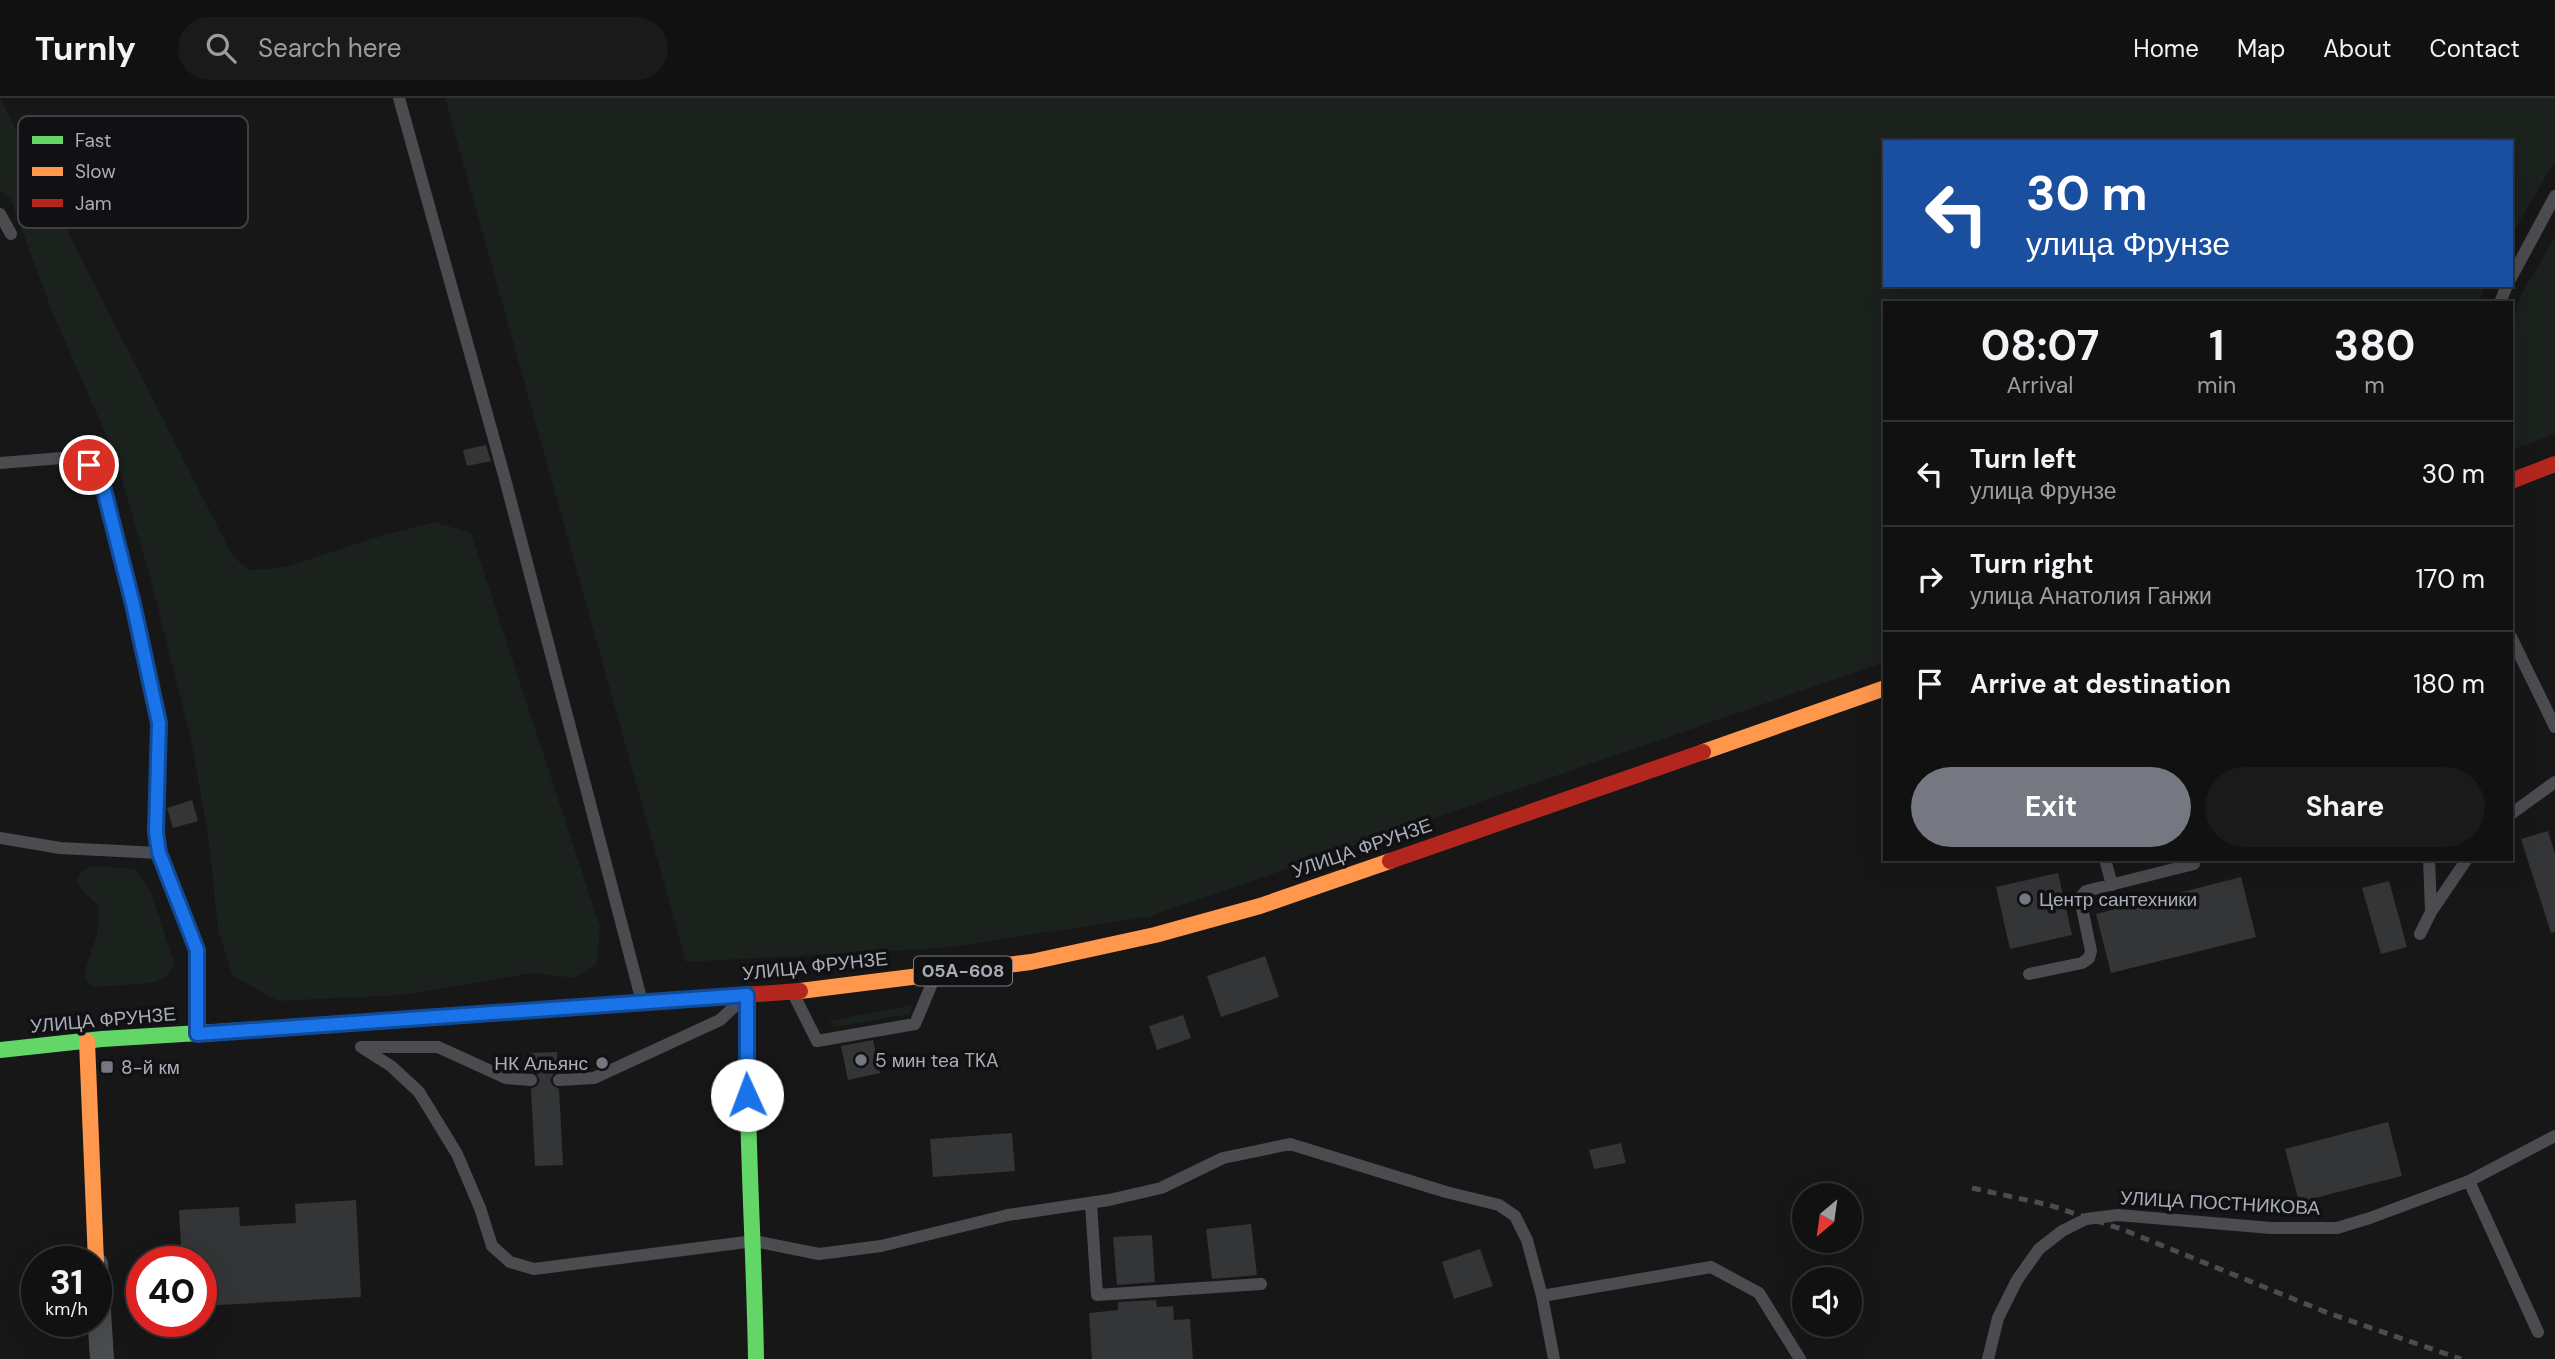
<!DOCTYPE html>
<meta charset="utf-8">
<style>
:root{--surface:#111;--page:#1a1a1a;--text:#f1f3f6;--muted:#9c9d9f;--line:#303131;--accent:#757880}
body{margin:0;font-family:"DM Sans",sans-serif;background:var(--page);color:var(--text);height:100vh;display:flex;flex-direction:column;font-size:26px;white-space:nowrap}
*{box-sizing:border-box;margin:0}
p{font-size:23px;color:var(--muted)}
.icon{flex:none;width:38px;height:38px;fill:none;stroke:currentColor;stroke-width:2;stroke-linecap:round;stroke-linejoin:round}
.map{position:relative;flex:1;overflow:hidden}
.drawer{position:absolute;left:1883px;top:203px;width:630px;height:560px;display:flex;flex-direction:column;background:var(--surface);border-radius:0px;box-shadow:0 7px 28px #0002,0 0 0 2px var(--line)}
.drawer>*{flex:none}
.banner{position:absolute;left:1883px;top:42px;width:630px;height:147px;border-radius:0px;box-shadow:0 7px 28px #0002,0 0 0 2px var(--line);background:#1a4fa0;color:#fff;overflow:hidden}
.needle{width:46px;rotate:209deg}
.fabs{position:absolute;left:1792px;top:1085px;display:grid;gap:14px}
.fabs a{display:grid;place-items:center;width:70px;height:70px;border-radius:50%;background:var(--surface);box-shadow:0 7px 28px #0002,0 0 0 2px var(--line);font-size:35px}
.speed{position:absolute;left:21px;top:1148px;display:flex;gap:14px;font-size:35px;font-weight:700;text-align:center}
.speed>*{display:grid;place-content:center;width:91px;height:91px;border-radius:50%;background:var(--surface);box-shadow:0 7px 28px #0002,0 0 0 2px var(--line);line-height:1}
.speed small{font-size:18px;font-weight:400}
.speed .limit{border:10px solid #d22;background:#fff;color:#111}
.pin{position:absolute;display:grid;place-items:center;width:60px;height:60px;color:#fff;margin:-30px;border:4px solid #fff;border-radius:50%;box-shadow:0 2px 7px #0007}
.me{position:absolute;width:77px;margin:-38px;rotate:358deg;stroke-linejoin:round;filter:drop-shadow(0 0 5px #0008)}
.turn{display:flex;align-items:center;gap:24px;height:147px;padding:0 28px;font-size:32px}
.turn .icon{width:91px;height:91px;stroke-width:2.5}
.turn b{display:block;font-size:49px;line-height:60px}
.eta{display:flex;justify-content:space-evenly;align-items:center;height:119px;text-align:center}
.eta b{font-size:42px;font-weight:700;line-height:49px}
.cta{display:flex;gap:14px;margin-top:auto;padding:14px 28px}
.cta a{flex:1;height:80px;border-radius:42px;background:var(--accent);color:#fff;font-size:28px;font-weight:700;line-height:80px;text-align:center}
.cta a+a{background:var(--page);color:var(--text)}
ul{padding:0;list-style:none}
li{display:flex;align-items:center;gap:21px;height:105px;padding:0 28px;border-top:2px solid var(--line)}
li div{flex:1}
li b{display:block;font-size:26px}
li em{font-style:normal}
header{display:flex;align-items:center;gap:42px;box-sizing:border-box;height:98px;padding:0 35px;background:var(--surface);border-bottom:2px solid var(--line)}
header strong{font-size:33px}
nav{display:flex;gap:38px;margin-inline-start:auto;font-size:24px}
.search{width:490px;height:63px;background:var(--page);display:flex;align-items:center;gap:18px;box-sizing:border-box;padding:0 24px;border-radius:38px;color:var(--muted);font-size:26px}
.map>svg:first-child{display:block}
.green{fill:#1b211c}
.building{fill:#343537}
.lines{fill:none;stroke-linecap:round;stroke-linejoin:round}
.lane{stroke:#4b4c50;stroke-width:12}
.street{stroke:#4b4c50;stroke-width:24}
.fast{stroke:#63d668;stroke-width:16}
.slow{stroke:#ff974d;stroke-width:16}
.jam{stroke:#b3261e;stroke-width:16}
.rail{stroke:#4b4c4f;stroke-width:5;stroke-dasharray:9 7;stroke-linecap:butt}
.route-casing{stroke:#114b97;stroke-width:18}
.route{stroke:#1a73e8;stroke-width:12}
.poi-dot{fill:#757880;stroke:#111113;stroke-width:2.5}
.labels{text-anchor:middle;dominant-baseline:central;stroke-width:7;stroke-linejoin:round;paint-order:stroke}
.shield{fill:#111113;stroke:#7b7e86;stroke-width:2}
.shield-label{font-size:18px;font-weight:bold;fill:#a8adb8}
.street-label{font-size:19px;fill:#a8adb8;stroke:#111113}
.poi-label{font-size:19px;fill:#a8adb8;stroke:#111113;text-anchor:start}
.key{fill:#111113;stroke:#3e4045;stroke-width:2}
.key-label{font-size:19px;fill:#a8adb8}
</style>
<header>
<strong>Turnly</strong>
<div class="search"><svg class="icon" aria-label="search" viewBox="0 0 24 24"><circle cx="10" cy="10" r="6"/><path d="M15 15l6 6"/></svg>Search here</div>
<nav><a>Home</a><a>Map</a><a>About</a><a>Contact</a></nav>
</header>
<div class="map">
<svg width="2555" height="1261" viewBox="0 0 2555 1261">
<rect width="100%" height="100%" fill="#171717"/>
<!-- green -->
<path class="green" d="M0,0L233,459L250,472L285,469L384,437L435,424L471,435L600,829L597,865L575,880L532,875L402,897L278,903L232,877L218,831L208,735L190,637L150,478L114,355L53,216L11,102L0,92Z
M445,0H2555V63L2511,138V44H1885V187H2485L2479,205H1885V564L1148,819L944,850L686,864Z
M2555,138V336L2511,352V232L2520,199Z
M92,768L135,771L151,794L174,865L167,878L152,885L92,889L85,881L86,869L98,833V807L83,793L77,783L81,774Z
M913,907L909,916L837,929L828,923Z"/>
<!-- building -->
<path class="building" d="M486,347L491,363L467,368L463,352Z
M192,702L198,723L173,730L167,710Z
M2548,733L2555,756V834L2551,835L2521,741Z
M2058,775L2072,837L2010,851L1996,789Z
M2241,779L2256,839L2111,875L2096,816Z
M2389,783L2407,849L2381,856L2362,790Z
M1265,858L1279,899L1221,919L1207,878Z
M1183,917L1191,940L1157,952L1149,928Z
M873,942L880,975L848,982L841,948Z
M557,954L558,973L554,975L550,982L552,987L559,991L563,1067L535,1068L531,991L538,987L540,982L536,975L531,973L529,955Z
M2388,1024L2402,1078L2299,1104L2285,1051Z
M1012,1035L1015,1073L933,1079L930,1041Z
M1621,1045L1626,1065L1594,1071L1589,1052Z
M356,1102L361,1199L201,1208V1164H182L179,1112L239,1109L240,1128L296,1125L295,1106Z
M1251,1126L1257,1177L1212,1181L1206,1131Z
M1152,1137L1155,1184L1117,1187L1113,1139Z
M1480,1151L1493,1188L1454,1201L1442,1164Z
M1156,1202L1157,1209L1173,1208L1174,1222L1190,1221L1193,1261H1092L1089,1215L1118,1212V1204Z"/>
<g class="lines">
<!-- lane -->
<path class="lane" d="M399,0L505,381L641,900
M0,116L11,136
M2511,180L2555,98
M2500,205L2507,187
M0,365L62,360L89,367L102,384L133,506L159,625L156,673V734L159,755L197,852V932
M2511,539L2555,629
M2511,716L2555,684
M0,740L60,750L159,755
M2105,761L2112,787
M2429,761L2431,813
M2420,836L2431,814L2467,761
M2029,876L2082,865L2089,860L2091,853L2080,800L2086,793L2194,766
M795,899L817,943L915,926L933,883
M361,949L391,968L419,994L457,1056L480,1110L492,1148L510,1164L534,1171L754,1143L819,1156L881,1148L1008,1117L1109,1102L1161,1090L1223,1060L1290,1046L1446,1094L1499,1107L1515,1118L1527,1142L1542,1198L1554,1261
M361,949H438L506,980L531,982
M559,982L594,980L720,922L736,907
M2469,1083L2538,1234
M1091,1105L1097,1197L1261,1186
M1542,1198L1711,1169L1759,1195L1800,1261
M1988,1261L1998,1220L2017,1182L2039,1151L2062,1133L2086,1121L2118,1117L2271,1130H2337L2370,1120L2469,1083L2555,1038"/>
<!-- street -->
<path class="street" d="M96,1166L102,1261"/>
<!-- fast -->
<path class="fast" d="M747,897C745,1018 754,1140 756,1261
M0,952L102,941L329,927"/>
<!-- slow -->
<path class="slow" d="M1703,654L1885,590
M800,893L1031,864L1155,837L1260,808L1390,763
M87,943L96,1164"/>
<!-- jam -->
<path class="jam" d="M2511,383L2555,366
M1390,763L1703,654
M329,927L800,893"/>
<!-- rail -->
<path class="rail" d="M1972,1090L2049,1107L2124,1132L2328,1215L2461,1261"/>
</g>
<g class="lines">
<!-- route casing -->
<g class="route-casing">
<path id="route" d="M89,367L102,384L133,506L159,625L156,734L159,755L197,852V936L747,897V997"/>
</g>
<!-- route -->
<use href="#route" class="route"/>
</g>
<!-- markers -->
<g class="poi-dot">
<circle cx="2025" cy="801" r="7"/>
<circle cx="861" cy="962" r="7"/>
<circle cx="602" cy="965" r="7"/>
<rect x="100" y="962" width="14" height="14" rx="3.5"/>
</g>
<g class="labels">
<!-- shield labels -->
<rect class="shield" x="914" y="858.5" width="98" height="29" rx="5"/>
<g class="shield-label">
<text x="963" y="873">05А-608</text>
</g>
<!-- street labels -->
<g class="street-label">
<text transform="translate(1362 750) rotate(-19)">УЛИЦА ФРУНЗЕ</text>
<text transform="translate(815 868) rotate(-6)">УЛИЦА ФРУНЗЕ</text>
<text transform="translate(103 922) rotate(-5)">УЛИЦА ФРУНЗЕ</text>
<text transform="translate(2220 1105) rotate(3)">УЛИЦА ПОСТНИКОВА</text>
</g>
<!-- poi labels -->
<g class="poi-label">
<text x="2039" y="801">Центр сантехники</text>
<text x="875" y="962">5 мин tea TKA</text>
<text x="588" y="965" text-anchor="end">НК Альянс</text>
<text x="121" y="969">8-й км</text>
</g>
</g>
<!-- legend -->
<rect x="18" y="18" width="230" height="112" rx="10" class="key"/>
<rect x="32" y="38" width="31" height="8" fill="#63d668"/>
<rect x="32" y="69" width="31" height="9" fill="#ff974d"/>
<rect x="32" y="101" width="31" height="8" fill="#b3261e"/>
<g class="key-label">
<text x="75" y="49">Fast</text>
<text x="75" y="80">Slow</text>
<text x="75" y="112">Jam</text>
</g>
</svg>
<div class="fabs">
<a><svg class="needle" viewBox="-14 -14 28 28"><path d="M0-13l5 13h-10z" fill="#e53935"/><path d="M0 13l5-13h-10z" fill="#9c9d9f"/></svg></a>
<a><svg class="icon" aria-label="sound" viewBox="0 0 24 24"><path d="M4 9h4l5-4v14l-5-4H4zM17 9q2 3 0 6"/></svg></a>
</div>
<div class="speed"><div>31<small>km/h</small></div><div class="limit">40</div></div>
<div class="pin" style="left:89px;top:367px;background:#d93025"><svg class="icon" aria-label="arrive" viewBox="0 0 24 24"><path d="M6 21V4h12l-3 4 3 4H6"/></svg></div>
<svg class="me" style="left:747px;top:997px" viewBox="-20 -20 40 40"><circle r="19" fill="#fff"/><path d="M0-13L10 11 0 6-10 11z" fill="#1a73e8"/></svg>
<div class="banner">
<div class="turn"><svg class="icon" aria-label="left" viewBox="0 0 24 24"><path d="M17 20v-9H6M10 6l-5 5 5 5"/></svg><div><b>30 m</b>улица Фрунзе</div></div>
</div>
<section class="drawer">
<div class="eta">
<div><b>08:07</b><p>Arrival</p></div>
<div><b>1</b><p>min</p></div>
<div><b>380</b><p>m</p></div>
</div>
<ul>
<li><svg class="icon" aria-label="left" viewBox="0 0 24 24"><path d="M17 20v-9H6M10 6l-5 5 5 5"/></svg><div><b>Turn left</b><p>улица Фрунзе</p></div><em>30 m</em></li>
<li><svg class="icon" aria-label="right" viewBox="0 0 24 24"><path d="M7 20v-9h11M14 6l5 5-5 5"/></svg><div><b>Turn right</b><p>улица Анатолия Ганжи</p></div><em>170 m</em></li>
<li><svg class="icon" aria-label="arrive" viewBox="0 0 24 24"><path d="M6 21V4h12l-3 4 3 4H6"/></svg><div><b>Arrive at destination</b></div><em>180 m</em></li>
</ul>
<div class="cta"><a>Exit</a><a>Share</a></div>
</section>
</div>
